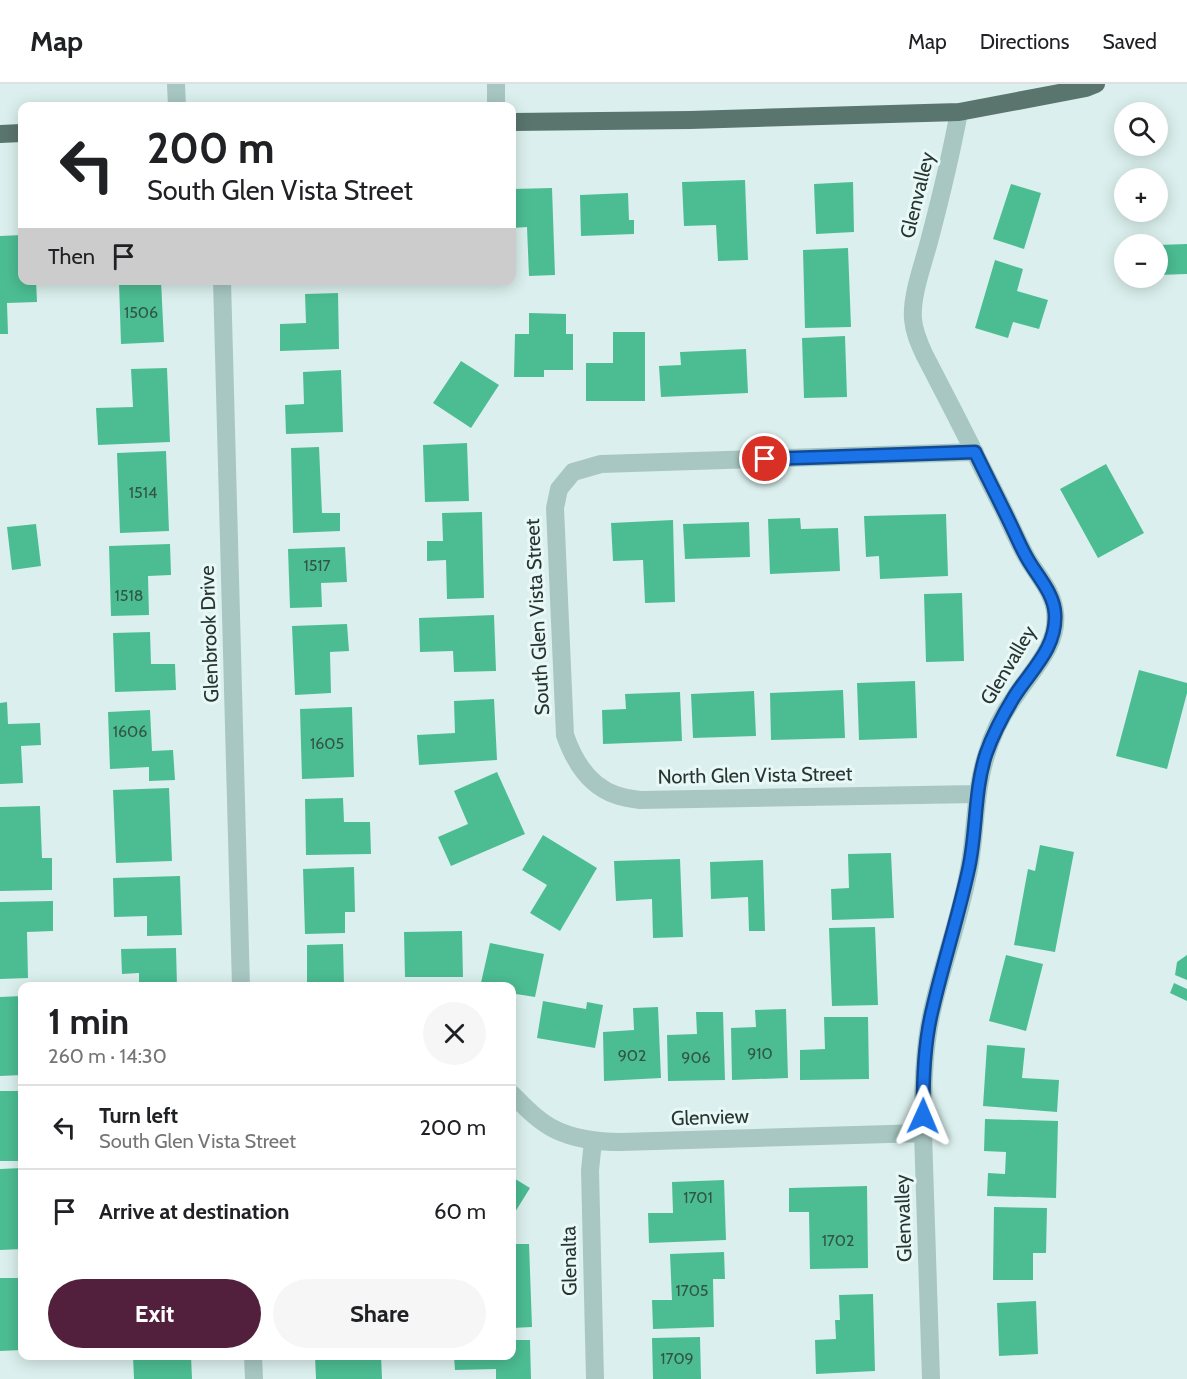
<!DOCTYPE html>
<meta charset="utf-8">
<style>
:root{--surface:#fff;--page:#f6f6f6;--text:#202124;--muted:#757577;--line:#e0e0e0;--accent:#52203c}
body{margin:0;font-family:Cabin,sans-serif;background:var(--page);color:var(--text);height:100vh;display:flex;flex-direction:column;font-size:22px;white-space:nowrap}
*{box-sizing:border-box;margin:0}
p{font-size:20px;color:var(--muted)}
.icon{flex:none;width:33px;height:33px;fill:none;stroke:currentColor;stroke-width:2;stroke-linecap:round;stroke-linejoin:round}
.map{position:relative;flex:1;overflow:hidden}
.details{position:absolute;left:18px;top:898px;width:498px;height:378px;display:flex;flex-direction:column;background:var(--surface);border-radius:12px;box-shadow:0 3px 15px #0003}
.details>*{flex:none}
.top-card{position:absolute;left:18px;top:18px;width:498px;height:183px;border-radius:12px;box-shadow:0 3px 15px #0003;background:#fff;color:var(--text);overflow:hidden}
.controls{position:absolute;left:1114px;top:18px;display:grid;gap:12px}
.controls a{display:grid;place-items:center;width:54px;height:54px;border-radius:50%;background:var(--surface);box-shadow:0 3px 15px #0003;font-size:30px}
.pin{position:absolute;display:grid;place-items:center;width:51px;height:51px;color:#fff;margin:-26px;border:3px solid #fff;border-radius:50%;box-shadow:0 2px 6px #0007}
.me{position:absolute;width:66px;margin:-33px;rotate:1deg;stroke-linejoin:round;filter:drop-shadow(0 0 4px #0008)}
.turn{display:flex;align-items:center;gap:21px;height:126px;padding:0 30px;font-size:27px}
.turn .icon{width:78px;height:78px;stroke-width:2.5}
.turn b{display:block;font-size:42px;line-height:51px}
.then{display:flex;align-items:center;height:57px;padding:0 30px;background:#0003;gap:12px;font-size:22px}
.round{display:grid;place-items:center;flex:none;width:63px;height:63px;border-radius:32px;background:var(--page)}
.head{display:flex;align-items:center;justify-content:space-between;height:102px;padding:0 30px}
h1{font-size:36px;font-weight:800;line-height:45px}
.action{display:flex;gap:12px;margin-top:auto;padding:12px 30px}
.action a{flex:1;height:69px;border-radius:36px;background:var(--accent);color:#fff;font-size:24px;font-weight:800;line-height:69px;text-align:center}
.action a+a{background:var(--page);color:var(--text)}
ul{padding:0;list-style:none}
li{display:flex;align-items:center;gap:18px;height:84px;padding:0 30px;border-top:2px solid var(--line)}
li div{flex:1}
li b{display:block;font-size:22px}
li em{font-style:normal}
header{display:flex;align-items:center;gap:36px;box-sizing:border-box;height:84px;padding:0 30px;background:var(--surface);border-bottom:2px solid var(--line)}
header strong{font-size:28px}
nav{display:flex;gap:33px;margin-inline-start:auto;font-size:21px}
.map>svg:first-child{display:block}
.building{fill:#4cbd93}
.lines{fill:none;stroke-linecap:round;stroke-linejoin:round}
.minor{stroke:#a8c7c2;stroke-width:18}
.major{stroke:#5a756e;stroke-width:18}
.route-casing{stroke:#114b97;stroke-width:15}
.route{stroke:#1a73e8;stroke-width:10}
.labels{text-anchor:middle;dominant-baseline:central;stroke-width:6;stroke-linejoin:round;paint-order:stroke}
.number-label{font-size:16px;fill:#315649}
.street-label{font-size:20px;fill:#283430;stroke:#e7f8f7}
</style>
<header>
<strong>Map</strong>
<nav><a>Map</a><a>Directions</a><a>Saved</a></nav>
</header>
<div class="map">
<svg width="1187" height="1295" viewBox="0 0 1187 1295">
<rect width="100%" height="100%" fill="#dbf0ee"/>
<!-- building -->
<path class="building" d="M745,96L748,176L718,177L716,141L684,142L682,98Z
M853,98L854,148L816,150L814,100Z
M1011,100L1041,109L1024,165L993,155Z
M552,104L555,191L529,192L527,143L512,144V105Z
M628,109L629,136H634V150L581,152L580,111Z
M22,151V196H36L37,218L7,219L8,250H0V152Z
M1187,160V190L1158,191V161Z
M848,164L851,243L805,244L803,166Z
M995,176L1023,185L1017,207L1048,216L1039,245L1013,238L1008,254L975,244Z
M161,197L164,258L121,260L119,198Z
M338,209L339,265L280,267V240L306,239L305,210Z
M529,229L566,230V250H573V286H544V293H514L515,250H529Z
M613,248H645V317H586V279H613Z
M845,252L847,313L804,314L802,254Z
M746,265L748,309L661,313L659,282L681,281L680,268Z
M461,277L499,301L471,344L433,319Z
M167,284L170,358L98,361L96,324L133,323L131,285Z
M341,286L343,348L286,350L285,321L304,320L303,288Z
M467,359L469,417L425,418L423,361Z
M319,363L322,429H340V447L293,449L291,364Z
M166,367L169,447L120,449L117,369Z
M1106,380L1144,449L1098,474L1060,405Z
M482,428L484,514L447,515L446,476L427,477V457H443L442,429Z
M946,430L948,492L880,495L879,472L866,473L864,432Z
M800,434L801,445L838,444L840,487L770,490L768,435Z
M673,436L675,518L645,519L643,476L613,477L611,439Z
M749,438L750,473L685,475L683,440Z
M36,440L41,482L12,486L7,443Z
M170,460L171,491L148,492L149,531L111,532L109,462Z
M345,463L347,498L321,499L322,523L290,524L288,465Z
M962,509L964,577L926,578L924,510Z
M494,531L496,587L454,588L453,567L420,568L419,534Z
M347,540L349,567L330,568L331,609L295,611L292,542Z
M150,548L151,580H175L176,606L115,608L113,549Z
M1139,586L1187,599V609L1167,685L1116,672Z
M915,597L917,654L859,656L857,599Z
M843,606L845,654L771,656L770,609Z
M754,607L756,652L693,654L691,610Z
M680,608L682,657L603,660L602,626L626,625L625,610Z
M494,615L497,676L419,681L417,651L455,649L454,617Z
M7,618L8,640L40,639L41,661L21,662L23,699L0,700V619Z
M352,623L354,693L302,695L300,625Z
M150,626L152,667L173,666L175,696L149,697V683L110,685L108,628Z
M497,688L525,750L451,782L438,753L468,740L454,707Z
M169,704L172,777L116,779L113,706Z
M343,714L344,738H370L371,770L306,771L305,715Z
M40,722L42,774H52V806L0,807V723Z
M543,751L597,784L560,847L530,829L547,801L522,786Z
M1040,761L1074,768L1055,868L1014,861L1028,785L1035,787Z
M891,769L894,834L832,836L831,805L849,804L848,770Z
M680,775L683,853L653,854L652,815L616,817L614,777Z
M763,776L765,847H749L748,813L711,815L710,778Z
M354,783L355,828H345V849L305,850L303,785Z
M180,792L182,851L147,852V832L114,833L113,794Z
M53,817V847L27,848L28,894L0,895V818Z
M875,843L878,921L832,922L829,844Z
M462,847L463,893H405L404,848Z
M490,859L544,870L535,913L516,910L512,925V903H480Z
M343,860L344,901L369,900V903H307V861Z
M176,864L177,903H139V889L122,890L121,865Z
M1006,871L1043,880L1026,947L989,937Z
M1187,871V896L1175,891L1177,878Z
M1174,899L1187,905V917L1170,909Z
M22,912V991L0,992V913Z
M543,917L586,925L587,918L603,921L595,964L537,954Z
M658,923L661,994L604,997L603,948L634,946L633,924Z
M786,925L788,994L732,996L731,944L756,943L755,926Z
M696,928H723L725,996L668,997L667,951L697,950Z
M824,933H868L869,995L800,996V966L825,965Z
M987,961L1025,964L1022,994L1059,996L1057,1028L983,1022Z
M0,1007H22V1077H0Z
M985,1035L1058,1037L1056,1114L987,1112L988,1089L1005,1090L1006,1068L984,1067Z
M22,1084V1165L0,1166V1085Z
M512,1093L530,1104L512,1133Z
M724,1096L726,1156L649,1159L648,1129H673L672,1098Z
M867,1102L868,1184L810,1185L809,1128H789V1104Z
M994,1123L1047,1124L1046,1169H1033V1196H993Z
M512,1160H529L532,1243L512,1244Z
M724,1168L725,1195H713L714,1243L653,1245L652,1216H672L670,1170Z
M0,1194H22V1266L0,1267Z
M873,1210L875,1287L816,1290L815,1256L836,1255L835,1236H840L839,1211Z
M1036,1217L1038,1270L999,1272L997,1219Z
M700,1253L701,1295H653L652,1254Z
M512,1256H530L531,1295H496V1285L455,1286L454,1272H512Z
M133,1272H191L192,1295H134Z
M315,1272H381L382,1295H316Z"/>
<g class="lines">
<!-- minor -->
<path class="minor" d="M176,0L177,22
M496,0V22
M222,196L241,903
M975,368L601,380L573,388L559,405L555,424L565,651C574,677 589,702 616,711C624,714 632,715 640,716L977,710
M512,1010C525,1023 539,1038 556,1046C577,1056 599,1058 621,1058L923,1049
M593,1057L590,1086L595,1295
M253,1272L254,1295
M931,1295L923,1049C923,1008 923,964 933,923C944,875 962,828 970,779C976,743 975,707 986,672C992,650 1003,629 1016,611C1033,585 1059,561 1055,528C1053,507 1036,490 1026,472C1016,454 1008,434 998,415C974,367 949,318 924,270C919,259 914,248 913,235C911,211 924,178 930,154C941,112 951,71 959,28"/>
<!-- major -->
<path class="major" d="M512,38L690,36L959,28L1086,4L1096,0
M0,50L22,49"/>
</g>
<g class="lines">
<!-- route casing -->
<g class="route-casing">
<path id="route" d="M765,375L975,368C986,391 998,414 1009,437C1015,449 1020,462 1027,474C1037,492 1054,509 1055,530C1057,564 1031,586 1014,613C1003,631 993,650 986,670C974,707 977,745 969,783C959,830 944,876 933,923C924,958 923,996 923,1032"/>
</g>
<!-- route -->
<use href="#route" class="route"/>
</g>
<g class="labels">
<!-- number labels -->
<g class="number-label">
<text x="141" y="228">1506</text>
<text x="143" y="408">1514</text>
<text x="317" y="481">1517</text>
<text x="129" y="511">1518</text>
<text x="130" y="647">1606</text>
<text x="327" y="659">1605</text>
<text x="760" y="969">910</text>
<text x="632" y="971">902</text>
<text x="696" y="973">906</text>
<text x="698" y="1113">1701</text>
<text x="838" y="1156">1702</text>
<text x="692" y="1206">1705</text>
<text x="677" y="1274">1709</text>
</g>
<!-- street labels -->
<g class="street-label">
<text transform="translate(917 111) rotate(-76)">Glenvalley</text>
<text transform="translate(537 533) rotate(-93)">South Glen Vista Street</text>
<text transform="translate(209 550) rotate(-92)">Glenbrook Drive</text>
<text transform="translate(1008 581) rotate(-59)">Glenvalley</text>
<text transform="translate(755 691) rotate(-1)">North Glen Vista Street</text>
<text transform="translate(710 1033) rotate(-2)">Glenview</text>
<text transform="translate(903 1134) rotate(-92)">Glenvalley</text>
<text transform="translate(569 1177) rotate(-91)">Glenalta</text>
</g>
</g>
</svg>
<div class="controls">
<a><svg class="icon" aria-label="search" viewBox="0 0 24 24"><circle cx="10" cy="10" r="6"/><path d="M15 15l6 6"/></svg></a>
<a>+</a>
<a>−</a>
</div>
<div class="pin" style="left:765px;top:375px;background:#d93025"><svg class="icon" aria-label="arrive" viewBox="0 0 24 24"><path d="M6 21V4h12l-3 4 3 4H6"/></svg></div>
<svg class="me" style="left:923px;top:1032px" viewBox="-20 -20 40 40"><path d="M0-17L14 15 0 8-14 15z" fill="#1a73e8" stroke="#fff" stroke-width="4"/></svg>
<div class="top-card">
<div class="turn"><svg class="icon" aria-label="left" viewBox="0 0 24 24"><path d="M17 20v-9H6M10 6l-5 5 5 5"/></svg><div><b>200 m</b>South Glen Vista Street</div></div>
<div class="then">Then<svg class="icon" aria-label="arrive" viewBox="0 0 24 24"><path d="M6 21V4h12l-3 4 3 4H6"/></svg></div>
</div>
<section class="details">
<div class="head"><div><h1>1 min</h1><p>260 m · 14:30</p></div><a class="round"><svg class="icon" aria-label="close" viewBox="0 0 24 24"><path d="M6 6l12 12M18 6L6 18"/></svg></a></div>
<ul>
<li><svg class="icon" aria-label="left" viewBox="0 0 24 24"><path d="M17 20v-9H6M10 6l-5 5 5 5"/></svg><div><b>Turn left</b><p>South Glen Vista Street</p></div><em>200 m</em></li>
<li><svg class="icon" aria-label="arrive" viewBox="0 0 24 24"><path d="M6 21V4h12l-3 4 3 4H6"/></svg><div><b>Arrive at destination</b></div><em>60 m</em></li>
</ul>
<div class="action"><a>Exit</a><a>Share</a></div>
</section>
</div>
